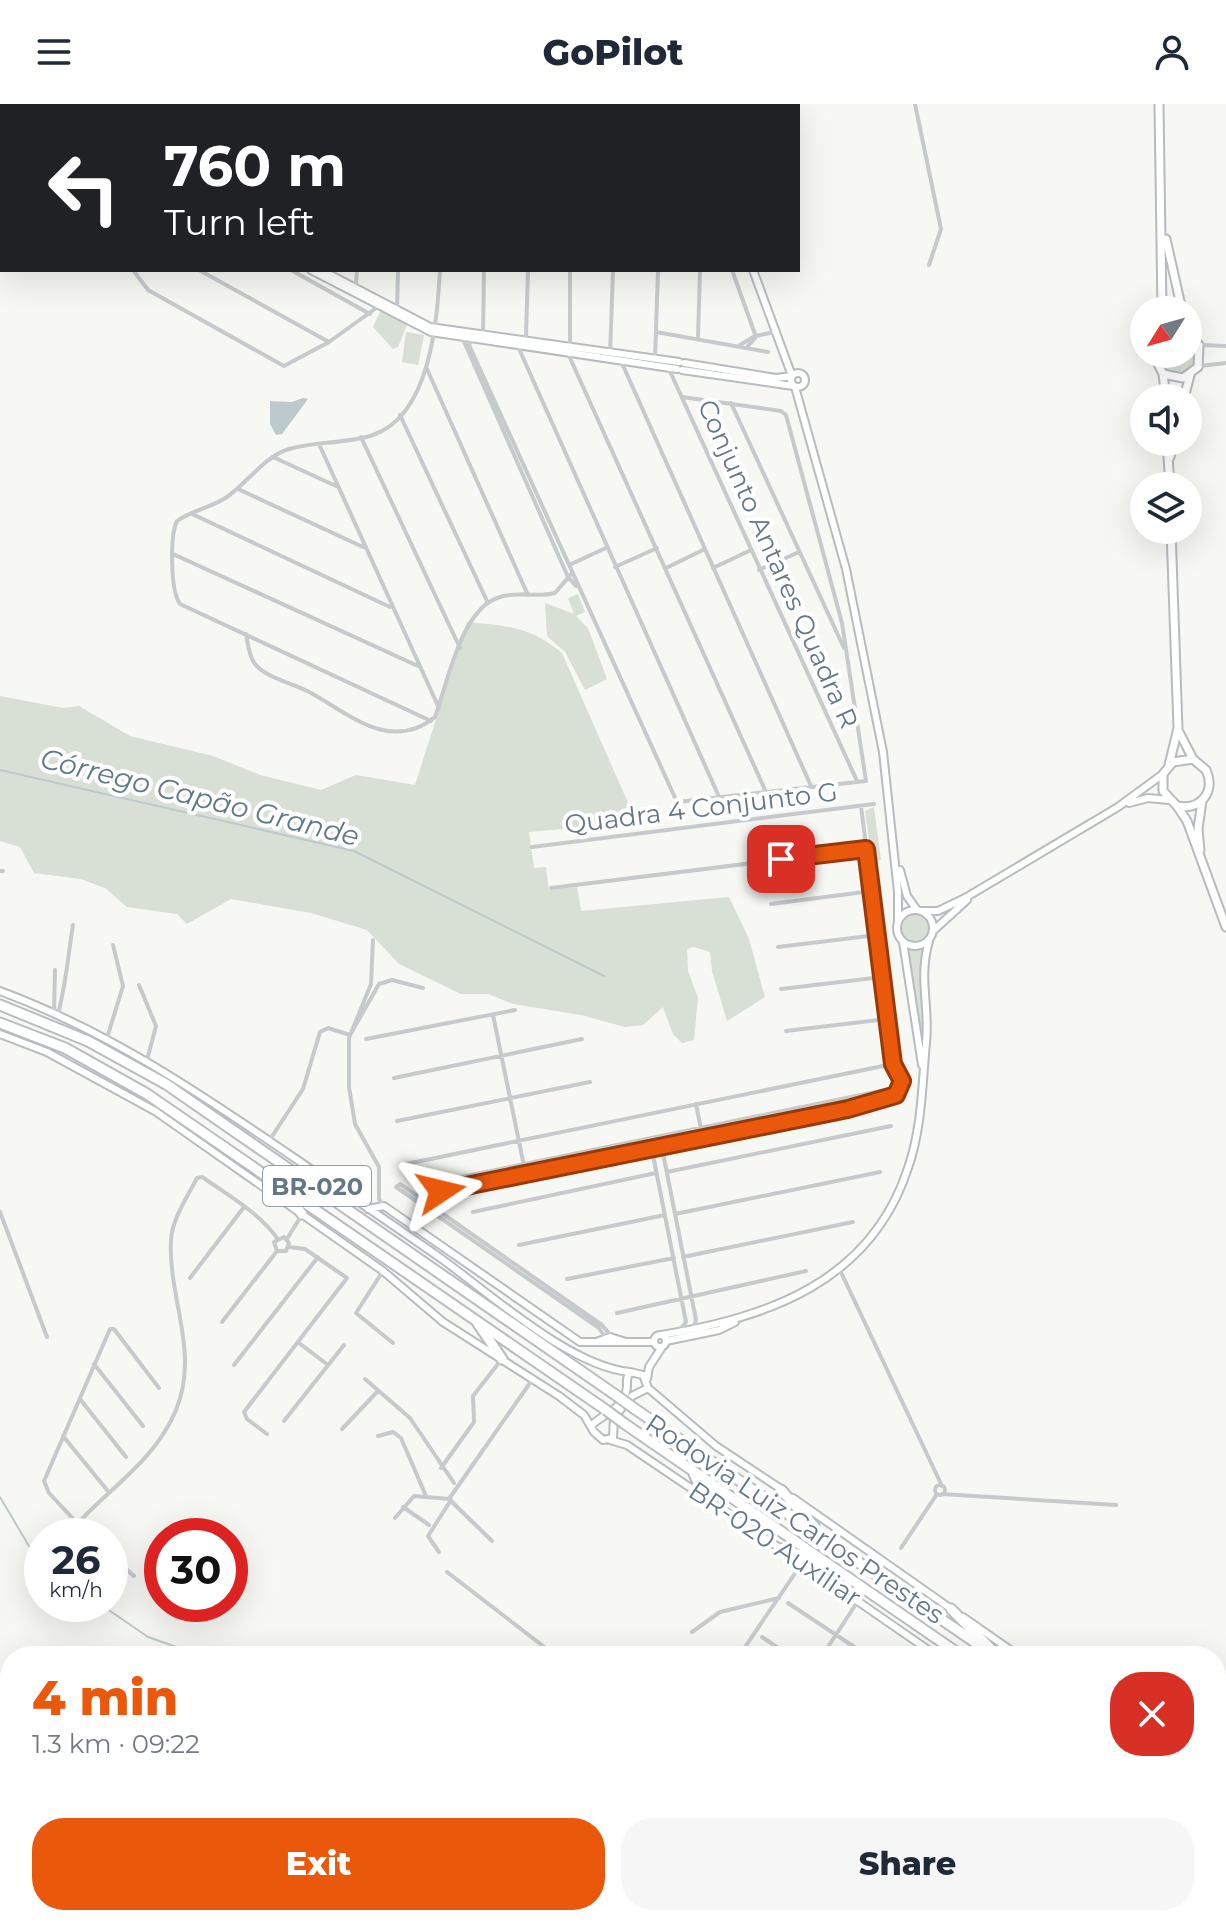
<!DOCTYPE html>
<meta charset="utf-8">
<style>
:root{--surface:#fff;--page:#f6f6f7;--text:#1f2937;--muted:#747a83;--accent:#ea580c}
body{margin:0;font-family:Montserrat,sans-serif;background:var(--page);color:var(--text);height:100vh;display:flex;flex-direction:column;font-size:30px;white-space:nowrap}
*{box-sizing:border-box;margin:0}
p{font-size:26px;color:var(--muted)}
.icon{flex:none;width:44px;height:44px;fill:none;stroke:currentColor;stroke-width:2;stroke-linecap:round;stroke-linejoin:round}
.map{position:relative;flex:1;overflow:hidden}
.side{position:absolute;left:0px;top:1542px;width:1226px;height:280px;display:flex;flex-direction:column;background:var(--surface);border-radius:32px 32px 0 0;box-shadow:0 8px 32px #0002}
.side>*{flex:none}
.top-card{position:absolute;left:0px;top:0px;width:800px;height:168px;box-shadow:0 8px 32px #0002;background:#202124;color:#fff;overflow:hidden}
.needle{width:52px;rotate:233deg}
.fabs{position:absolute;left:1130px;top:192px;display:grid;gap:16px}
.fabs a{display:grid;place-items:center;width:72px;height:72px;border-radius:50%;background:var(--surface);box-shadow:0 8px 32px #0002;font-size:40px}
.speed{position:absolute;left:24px;top:1414px;display:flex;gap:16px;font-size:40px;font-weight:700;text-align:center}
.speed>*{display:grid;place-content:center;width:104px;height:104px;border-radius:50%;background:var(--surface);box-shadow:0 8px 32px #0002;line-height:1}
.speed small{font-size:20px;font-weight:400}
.speed .limit{border:12px solid #d22;background:#fff;color:#111}
.pin{position:absolute;display:grid;place-items:center;width:68px;height:68px;color:#fff;margin:-34px;border-radius:16px;box-shadow:0 4px 12px #0006}
.me{position:absolute;width:88px;margin:-44px;rotate:80deg;stroke-linejoin:round;filter:drop-shadow(0 0 6px #0008)}
.turn{display:flex;align-items:center;gap:28px;height:168px;padding:0 32px;font-size:36px}
.turn .icon{width:104px;height:104px;stroke-width:2.5}
.turn b{display:block;font-size:56px;line-height:68px}
.round{display:grid;place-items:center;flex:none;width:84px;height:84px;border-radius:32px;background:var(--page)}
.overview{display:flex;align-items:center;justify-content:space-between;height:136px;padding:0 32px}
h1{font-size:48px;font-weight:800;line-height:60px;color:var(--accent)}
.action{display:flex;gap:16px;margin-top:auto;padding:16px 32px}
.action a{flex:1;height:92px;border-radius:32px;background:var(--accent);color:#fff;font-size:32px;font-weight:800;line-height:92px;text-align:center}
.action a+a{background:var(--page);color:var(--text)}
header{display:flex;justify-content:space-between;align-items:center;height:104px;padding:0 32px;background:var(--surface);font-size:36px;font-weight:800}
.map>svg:first-child{display:block}
.green{fill:#d8dfd4}
.water{fill:#bcc9cd}
.lines{fill:none;stroke-linecap:round;stroke-linejoin:round}
.stream{stroke:#bcc9cd;stroke-width:2}
.secondary-casing{stroke:#b6bcc0;stroke-width:10}
.primary-casing{stroke:#b7bbbf;stroke-width:11}
.highway-casing{stroke:#b8bcbf;stroke-width:13}
.street{stroke:#c6cacd;stroke-width:4}
.secondary{stroke:#fff;stroke-width:6}
.primary{stroke:#fff;stroke-width:7}
.highway{stroke:#fff;stroke-width:9}
.highway-bridge-casing{stroke:#b8bcbf;stroke-width:13;stroke-linecap:butt}
.highway-bridge{stroke:#fff;stroke-width:9}
.route-casing{stroke:#983908;stroke-width:20}
.route{stroke:#ea580c;stroke-width:14}
.labels{text-anchor:middle;dominant-baseline:central;stroke-width:8;stroke-linejoin:round;paint-order:stroke}
.shield{fill:#fff;stroke:#92a0aa;stroke-width:2}
.shield-label{font-size:24px;font-weight:bold;fill:#647786}
.street-label{font-size:26px;fill:#647786;stroke:#fff}
.water-label{font-size:28px;font-style:italic;fill:#607a83;stroke:#fff}
</style>
<header><svg class="icon" aria-label="menu" viewBox="0 0 24 24"><path d="M4 6h16M4 12h16M4 18h16"/></svg>GoPilot<svg class="icon" aria-label="person" viewBox="0 0 24 24"><circle cx="12" cy="8" r="4"/><path d="M4 21q1-7 8-7t8 7"/></svg></header>
<div class="map">
<svg width="1226" height="1822" viewBox="0 0 1226 1822">
<rect width="100%" height="100%" fill="#f7f7f3"/>
<!-- green -->
<path class="green" d="M381,206L407,221L398,243L393,245L373,223Z
M406,228L424,231L418,261L402,258Z
M1188,231L1196,240L1194,261L1184,269L1165,268L1154,250H1188Z
M578,490L585,508L576,512L588,524L607,575L585,586L565,548L547,532L545,499L574,510L568,494Z
M467,518C507,522 530,522 562,549L633,710L611,712L612,720L605,721L529,728L534,764L546,763L549,786L577,783L581,807L729,793L749,835L765,893L727,917L712,867L710,848L694,843L687,845L688,867L698,894L694,936L682,939L673,930L663,903L643,921L625,923L581,911L513,900L488,890H461L399,860L367,826L311,809L231,795L187,820L177,810L127,803L105,784L81,775L34,769L20,743L0,737V592L63,604L79,602L130,632L213,652L260,671L321,686L356,671L415,681Z
M874,703L881,756L872,758L865,707Z
M898 824a17 17 0 1 1 34 0a17 17 0 1 1-34 0Z
M909,845H925L920,866L926,925L923,960Z"/>
<!-- water -->
<path class="water" d="M303,294L308,295L282,330L276,331L270,320V297L292,298Z"/>
<g class="lines">
<!-- stream -->
<path class="stream" d="M0,666L354,747L604,872
M0,1393L36,1454L42,1459
M100,1500L148,1533L202,1552
M619,1812L622,1822"/>
<!-- secondary casing -->
<g class="secondary-casing">
<path id="secondary" d="M683,0L684,2
M311,166L431,228L677,265
M321,166L430,223L679,258
M684,259L776,274L792,272L753,166
M682,266L793,282
M791 276a7 7 0 1 1 14 0a7 7 0 1 1-14 0Z
M795,283L846,465L883,648L898,788V818
M1129,699L1148,694L1169,696
M900,766L907,792L917,806
M897 824a18 18 0 1 1 36 0a18 18 0 1 1-36 0Z
M921,807H938L965,794L1118,703L1163,670
M934,826L967,796
M903,838L922,961
M0,887C116,930 214,999 315,1068
M0,930L47,948L155,1007L383,1167L443,1218L559,1292L584,1311L594,1328L603,1336L613,1334L614,1313L632,1292L648,1284
M328,1077C365,1102 402,1127 439,1153C487,1187 570,1263 630,1268
M368,1105L384,1102L580,1238H654
M654 1237a6 6 0 1 1 12 0a6 6 0 1 1-12 0Z
M661,1231C767,1214 871,1178 908,1064C922,1024 922,981 926,939C930,902 918,875 929,837
M666,1237L719,1226L735,1218
M596,1238L610,1233L626,1238
M647,1275L649,1263L662,1243
M648,1284L716,1342L784,1387
M592,1321C603,1310 621,1306 626,1288C629,1279 624,1276 630,1268L643,1271L648,1284
M610,1336L627,1341L781,1445
M793,1394L954,1507
M791,1451L937,1552
M963,1513L1019,1552
M1216,1689L1226,1696
M1216,1747L1226,1754
M308,1822L313,1818L338,1822"/>
</g>
<!-- primary casing -->
<g class="primary-casing">
<path id="primary" d="M1159,0L1162,206
M1166,135L1182,206
M1153,250L1163,270L1166,294
M1163,270L1183,274L1198,263L1199,241L1188,229
M1184,294L1190,271
M1167,338L1170,382
M1170,353L1173,338
M1178,626L1193,655L1206,666C1216,687 1201,707 1177,702L1163,687V670L1173,658L1193,655
M1169,661L1178,624L1171,426
M1177,702L1187,717L1226,823
M1200,746L1198,725L1202,697
M241,1812L313,1818
M173,1822L210,1812
M188,1822L226,1818L256,1822"/>
</g>
<!-- highway casing -->
<g class="highway-casing">
<path id="highway" d="M0,901L88,937L166,980L617,1292
M0,919L65,944L147,990L606,1306
M301,1066L331,1079
M282,1085L302,1110
M477,1218L502,1255
M635,1305L995,1552
M625,1320L962,1552
M694,1370L704,1390
M781,1386L814,1422
M781,1445L824,1458
M951,1505L990,1544
M1216,1706L1226,1713
M1216,1727L1226,1734"/>
</g>
<!-- street -->
<path class="street" d="M87,0V2
M533,0L534,2
M665,0L666,2
M915,0L941,125L929,161
M147,2V0
M188,2L189,0
M233,2V0
M277,2V0
M318,2V0
M362,2V0
M404,2V0
M447,2V0
M489,2V0
M576,2V0
M619,2V0
M662,2V0
M133,166L148,186L284,262L329,238L379,202
M199,166L329,238
M291,166L370,210
M528,166L526,232L519,241L520,247L720,695
M570,166V254L766,688
M732,166L756,233L748,242
M352,182L356,179L357,166
M397,207L398,166
M656,228L768,248
M483,230L484,166
M462,233L568,473L576,482
M698,233L700,166
M472,235L469,241L677,698L866,677L842,519L786,311L781,307L682,293
M740,241L755,232L775,228
M1201,241L1226,242
M610,251L613,166
M655,254L658,166
M621,257L811,682
M1200,262L1226,259
M668,263L857,677
M427,265L527,489
M731,299L844,544
M400,311L487,497
M361,333L460,544
M319,340L439,604
M275,354L336,382
M238,385L363,443
M192,410L390,503
M173,450L418,562
M569,461L606,444
M615,463L657,444
M666,464L703,446
M713,464L751,446
M759,466L799,448
M246,530C248,540 249,553 255,560C266,574 295,580 311,589C349,610 391,649 435,613C448,578 461,504 500,493C518,487 537,494 555,489L572,469
M431,617L180,500C170,486 170,431 177,417C192,406 211,404 227,393C247,379 265,352 289,345C316,337 346,340 373,331C431,311 437,216 440,166
M861,702L893,960L895,977L890,985L432,1079L441,1087L884,997C903,990 905,975 893,960
M532,743L874,700
M0,767H3
M551,784L866,745
M771,800L872,787
M373,836L371,880L349,934V983L355,1020L379,1063V1095L383,1101
M778,843L877,831
M139,881L156,922L147,956
M781,885L882,873
M54,908L55,866
M58,910C66,880 68,852 73,821
M493,911L524,1062
M786,927L887,915
M107,934L123,882L113,841
M366,935L515,906
M394,974L582,935
M696,1000L701,1025
M397,1017L590,978
M660,1034L696,1216L693,1225
M650,1036L686,1218L679,1227
M269,1037L303,985L320,928L328,924L350,931L379,880L392,876L423,884
M406,1060L893,960
M667,1068L891,1022
M396,1083L400,1080L602,1221L613,1234
M396,1083L599,1224L607,1236
M0,1108L47,1233
M473,1108L656,1069
M675,1110L880,1068
M287,1135L301,1112
M519,1141L665,1111
M683,1153L853,1118
M839,1164L942,1382
M383,1167L356,1209L393,1239
M190,1174L244,1103
M567,1175L674,1154
M617,1209L806,1167
M222,1218L277,1147H286L289,1139L284,1133L274,1138L277,1147
M299,1239L328,1261
M94,1260L143,1322
M234,1261L318,1153
M365,1275L410,1314L454,1379
M80,1295L126,1353
M284,1317L344,1241
M342,1325L378,1287
M267,1330L247,1315L244,1308L347,1174L305,1145L289,1143
M63,1332L107,1386
M378,1332L393,1328L401,1334L426,1392
M441,1364L474,1318L473,1292L501,1256
M935 1386a5 5 0 1 1 10 0a5 5 0 1 1-10 0Z
M942,1390L1116,1401
M451,1397L492,1437
M403,1403L429,1421
M395,1414L414,1392L449,1395L532,1276
M76,1421C111,1383 156,1355 176,1306C200,1248 168,1195 171,1136C172,1115 188,1092 197,1074L202,1073C228,1091 258,1108 277,1134
M89,1432L49,1389L44,1377L110,1225H114L159,1284
M901,1444L937,1390
M439,1448L428,1432L451,1396
M110,1451L134,1472
M447,1468L556,1552
M788,1499L868,1552
M692,1528L720,1508L779,1494
M762,1533L790,1552
M739,1552L802,1459
M822,1552L858,1497
M0,1780L10,1795
M121,1812L140,1822
M349,1812L367,1822
M722,1812L728,1822
M1047,1812L1072,1822
M496,1819L501,1822
M477,1822L482,1813L492,1812
M762,1822L772,1812
M813,1822L814,1812
M1126,1822L1131,1812"/>
<!-- secondary -->
<use href="#secondary" class="secondary"/>
<!-- primary -->
<use href="#primary" class="primary"/>
<!-- highway -->
<use href="#highway" class="highway"/>
<!-- highway-bridge casing -->
<g class="highway-bridge-casing">
<path id="highway-bridge" d="M617,1292L635,1305
M606,1306L625,1320"/>
</g>
<!-- highway-bridge -->
<use href="#highway-bridge" class="highway-bridge"/>
</g>
<g class="lines">
<!-- route casing -->
<g class="route-casing">
<path id="route" d="M441,1087L848,1005L896,991L902,977L893,960L866,745L781,755"/>
</g>
<!-- route -->
<use href="#route" class="route"/>
</g>
<g class="labels">
<!-- shield labels -->
<rect class="shield" x="263" y="1062" width="108" height="40" rx="6"/>
<g class="shield-label">
<text x="317" y="1082">BR-020</text>
</g>
<!-- street labels -->
<g class="street-label">
<text transform="translate(778 460) rotate(66)">Conjunto Antares Quadra R</text>
<text transform="translate(701 704) rotate(-7)">Quadra 4 Conjunto G</text>
<text transform="translate(795 1415) rotate(34)">Rodovia Luiz Carlos Prestes</text>
<text transform="translate(775 1440) rotate(34)">BR-020 Auxiliar</text>
</g>
<!-- water labels -->
<g class="water-label">
<text transform="translate(200 693) rotate(14)">Córrego Capão Grande</text>
</g>
</g>
</svg>
<div class="fabs">
<a><svg class="needle" viewBox="-14 -14 28 28"><path d="M0-13l5 13h-10z" fill="#e53935"/><path d="M0 13l5-13h-10z" fill="#747a83"/></svg></a>
<a><svg class="icon" aria-label="sound" viewBox="0 0 24 24"><path d="M4 9h4l5-4v14l-5-4H4zM17 9q2 3 0 6"/></svg></a>
<a><svg class="icon" aria-label="layers" viewBox="0 0 24 24"><path d="M12 4l9 5-9 5-9-5zM3 14l9 5 9-5"/></svg></a>
</div>
<div class="speed"><div>26<small>km/h</small></div><div class="limit">30</div></div>
<div class="pin" style="left:781px;top:755px;background:#d93025"><svg class="icon" aria-label="arrive" viewBox="0 0 24 24"><path d="M6 21V4h12l-3 4 3 4H6"/></svg></div>
<svg class="me" style="left:441px;top:1087px" viewBox="-20 -20 40 40"><path d="M0-17L14 15 0 8-14 15z" fill="#ea580c" stroke="#fff" stroke-width="4"/></svg>
<div class="top-card">
<div class="turn"><svg class="icon" aria-label="left" viewBox="0 0 24 24"><path d="M17 20v-9H6M10 6l-5 5 5 5"/></svg><div><b>760 m</b>Turn left</div></div>
</div>
<section class="side">
<div class="overview"><div><h1>4 min</h1><p>1.3 km · 09:22</p></div><a class="round" style="background:#d93025;color:#fff"><svg class="icon" aria-label="close" viewBox="0 0 24 24"><path d="M6 6l12 12M18 6L6 18"/></svg></a></div>
<div class="action"><a>Exit</a><a>Share</a></div>
</section>
</div>
